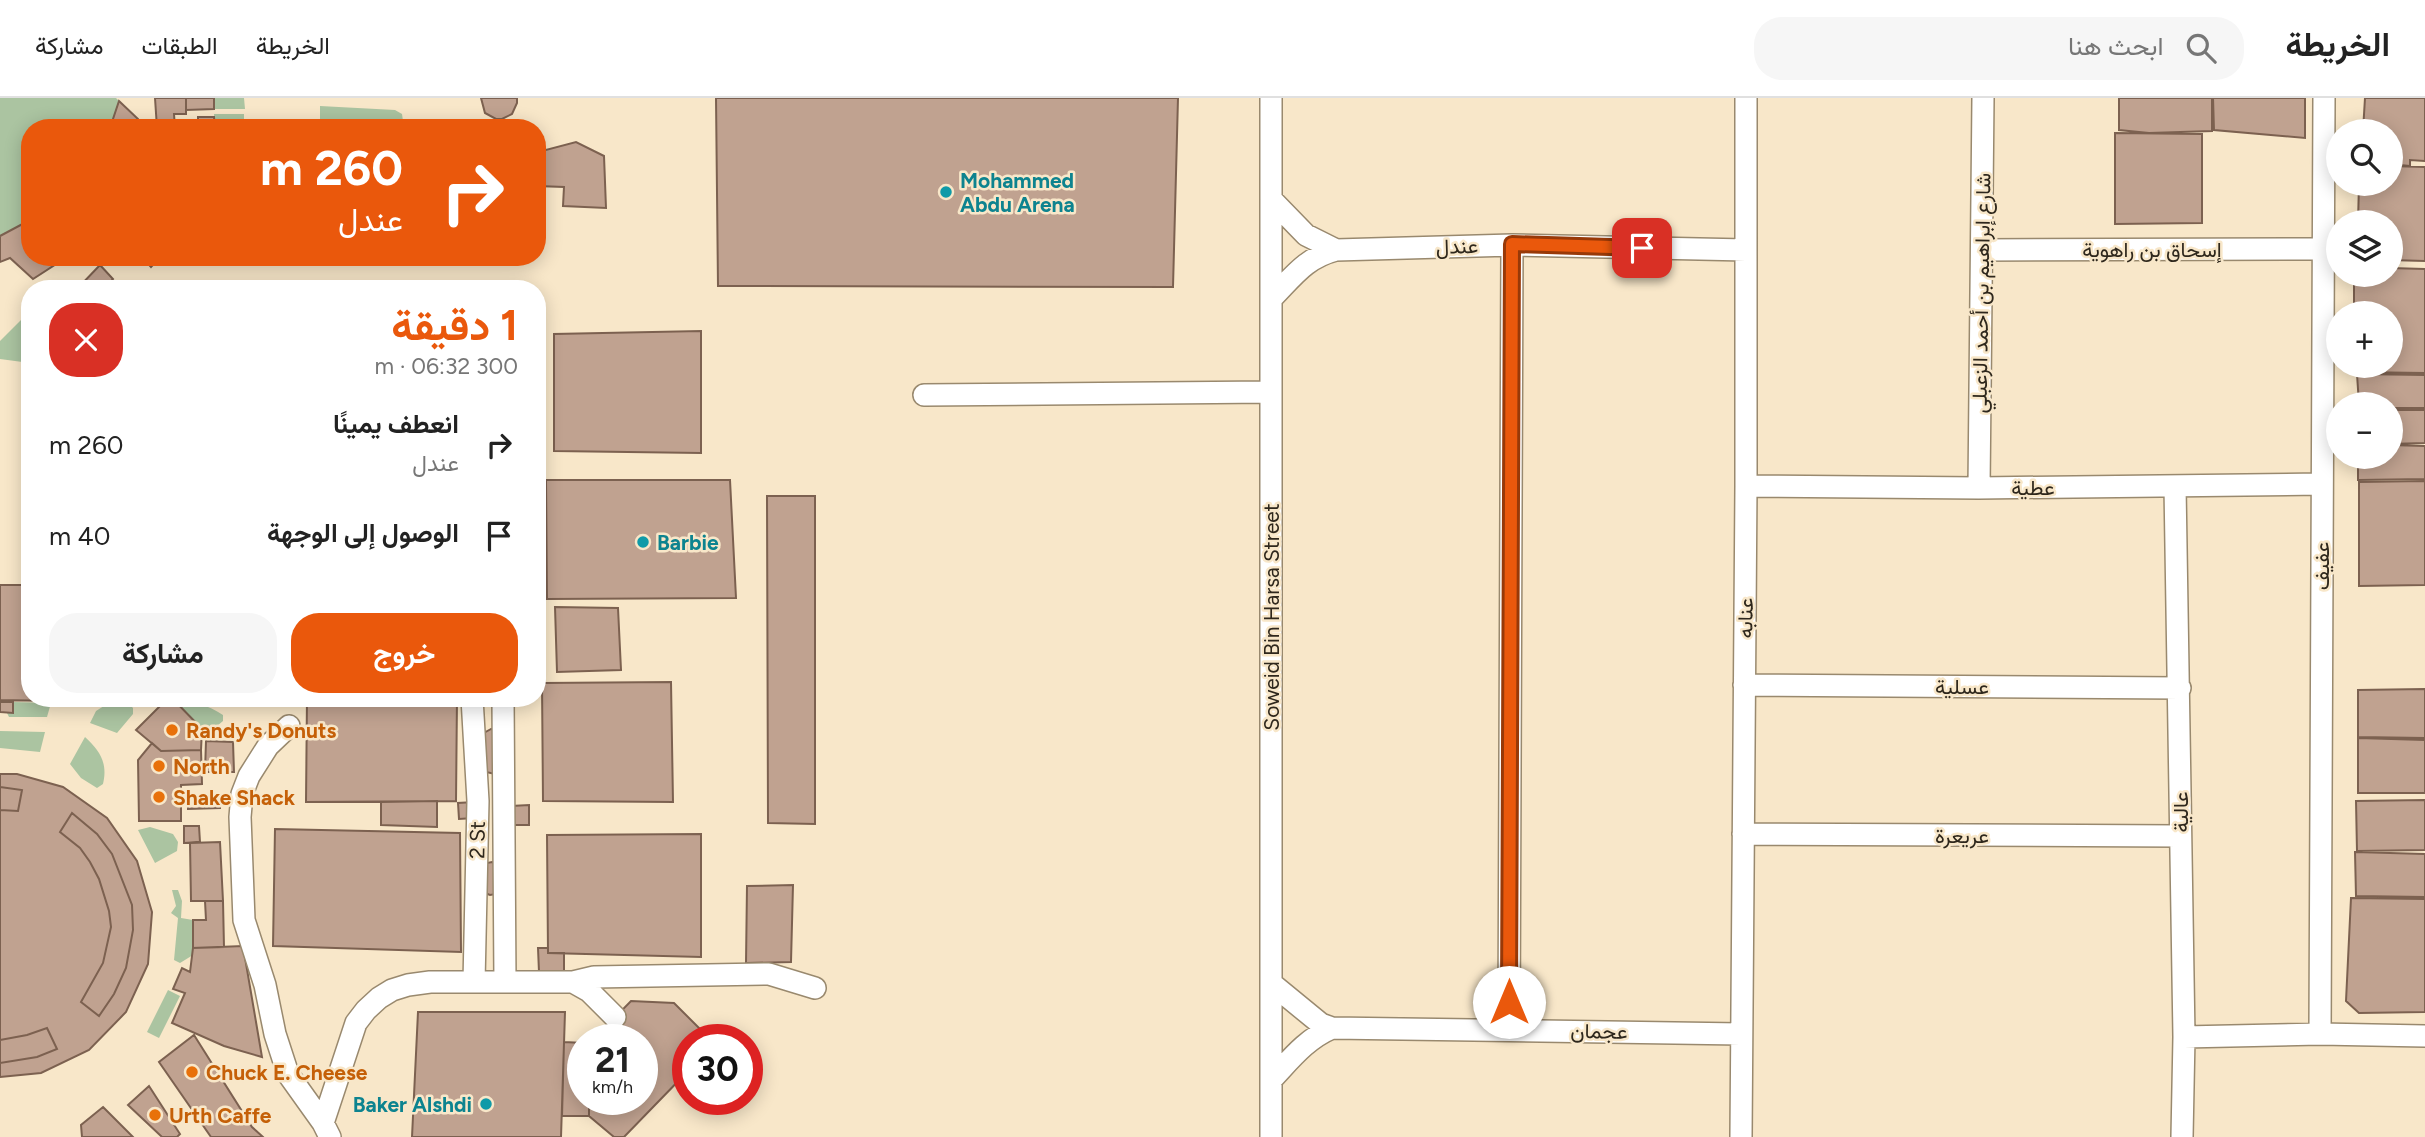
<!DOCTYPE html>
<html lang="ar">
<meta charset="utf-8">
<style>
:root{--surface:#fff;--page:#f6f6f6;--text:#222;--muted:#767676;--line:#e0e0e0;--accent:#ea580c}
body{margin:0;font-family:Figtree,Vazirmatn,sans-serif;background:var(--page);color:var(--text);direction:rtl;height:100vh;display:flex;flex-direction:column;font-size:26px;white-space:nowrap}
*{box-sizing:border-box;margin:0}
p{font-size:23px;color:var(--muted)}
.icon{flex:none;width:38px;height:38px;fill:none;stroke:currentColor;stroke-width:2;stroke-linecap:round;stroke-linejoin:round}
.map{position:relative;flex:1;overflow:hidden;direction:ltr}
.drawer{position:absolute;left:21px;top:182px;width:525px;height:427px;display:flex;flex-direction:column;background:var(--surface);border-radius:28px;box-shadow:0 4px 18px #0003;direction:rtl}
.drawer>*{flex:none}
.top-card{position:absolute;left:21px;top:21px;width:525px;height:147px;border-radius:28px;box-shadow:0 4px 18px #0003;direction:rtl;background:#ea580c;color:#fff;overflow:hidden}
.tools{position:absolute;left:2326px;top:21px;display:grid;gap:14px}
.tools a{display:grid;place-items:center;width:77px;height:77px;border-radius:50%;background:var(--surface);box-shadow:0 4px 18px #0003;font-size:35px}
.speed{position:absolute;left:567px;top:926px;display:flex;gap:14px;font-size:35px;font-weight:700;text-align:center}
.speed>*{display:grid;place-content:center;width:91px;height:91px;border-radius:50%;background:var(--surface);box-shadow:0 4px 18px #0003;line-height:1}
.speed small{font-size:18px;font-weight:400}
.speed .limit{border:10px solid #d22;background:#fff;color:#111}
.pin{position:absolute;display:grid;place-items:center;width:60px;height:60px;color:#fff;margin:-30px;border-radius:14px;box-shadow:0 4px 10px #0006}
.me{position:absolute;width:77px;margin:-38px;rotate:0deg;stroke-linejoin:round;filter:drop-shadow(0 0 5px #0008)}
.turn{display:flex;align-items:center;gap:24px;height:147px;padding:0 28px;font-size:32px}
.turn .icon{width:91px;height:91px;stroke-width:2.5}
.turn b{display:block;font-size:49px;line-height:60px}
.round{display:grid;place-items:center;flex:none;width:74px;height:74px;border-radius:28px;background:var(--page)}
.summary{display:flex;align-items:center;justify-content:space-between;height:119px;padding:0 28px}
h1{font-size:42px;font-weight:700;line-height:52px;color:var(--accent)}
.cta{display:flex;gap:14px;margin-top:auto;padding:14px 28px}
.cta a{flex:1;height:80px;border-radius:28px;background:var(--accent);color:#fff;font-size:28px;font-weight:700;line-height:80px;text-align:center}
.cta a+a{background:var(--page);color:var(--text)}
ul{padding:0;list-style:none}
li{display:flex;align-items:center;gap:21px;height:91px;padding:0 28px}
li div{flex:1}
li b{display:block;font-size:26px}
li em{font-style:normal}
header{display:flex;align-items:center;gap:42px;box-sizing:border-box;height:98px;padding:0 35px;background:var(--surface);border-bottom:2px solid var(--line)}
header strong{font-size:33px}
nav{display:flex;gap:38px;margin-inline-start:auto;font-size:24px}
.search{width:490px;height:63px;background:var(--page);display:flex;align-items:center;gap:18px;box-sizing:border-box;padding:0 24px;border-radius:28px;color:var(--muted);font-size:26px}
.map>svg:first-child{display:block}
.green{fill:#abc4a1}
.building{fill:#c0a290;stroke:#7c6150;stroke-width:2}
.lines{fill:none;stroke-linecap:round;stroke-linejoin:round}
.minor-casing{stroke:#99896e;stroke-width:24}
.minor{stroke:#fff;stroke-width:21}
.route-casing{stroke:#983908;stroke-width:18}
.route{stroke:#ea580c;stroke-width:12}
.culture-dot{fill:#0f9aa8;stroke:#f8e7c9;stroke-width:2.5}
.food-dot{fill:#e8710a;stroke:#f8e7c9;stroke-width:2.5}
.labels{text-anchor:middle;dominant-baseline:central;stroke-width:5;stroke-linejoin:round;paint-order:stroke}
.culture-label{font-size:21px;font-weight:bold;fill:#0d838f;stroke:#f8e7c9;text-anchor:start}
.street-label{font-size:21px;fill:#2e271c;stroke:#f8e7c9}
.food-label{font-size:21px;font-weight:bold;fill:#c56008;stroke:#f8e7c9;text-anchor:start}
</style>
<header>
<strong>الخريطة</strong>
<div class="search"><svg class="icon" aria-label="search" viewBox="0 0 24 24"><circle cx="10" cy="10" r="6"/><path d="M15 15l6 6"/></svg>ابحث هنا</div>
<nav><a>الخريطة</a><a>الطبقات</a><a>مشاركة</a></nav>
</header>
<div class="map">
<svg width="2425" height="1039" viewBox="0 0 2425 1039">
<rect width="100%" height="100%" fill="#f8e7c9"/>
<!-- green -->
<path class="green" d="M0,0H116L119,3L110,30H30V122L0,138Z
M214,0H244L245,11H214Z
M320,8L395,12L402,16L404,30H320Z
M214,16H244V30H215Z
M30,213V265L0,261V243Z
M172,600C187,600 210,608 223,617V623L217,628L202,631Z
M13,604L51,605L47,619H9L7,615Z
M107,606H129L133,610V616L117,635L90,625L96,613Z
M0,633L45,634L40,654L0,650Z
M85,639C100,653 108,665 103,686L97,690L81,680L70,666Z
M150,729L173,736L178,744L177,753L155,765L138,732Z
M172,792H178L182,803L181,820L193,822V857L180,865L174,862L178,820L171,815L176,808Z
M168,892L180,898L159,940L147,934Z"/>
<!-- building -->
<path class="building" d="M155,0H186V16H174L175,30H157Z
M186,0H214V11L186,12Z
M481,0H517V5L512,16L502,21H496L485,15Z
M716,0H1178L1173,189L718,188Z
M2119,0H2212V33L2149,35L2119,32Z
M2213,0H2305V40L2214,32Z
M2365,0H2425V63L2410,62V68L2390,66V33H2363Z
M119,3L138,21L135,30H110Z
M198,19H214L215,30H198Z
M2115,35L2202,36V125L2115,126Z
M537,44L546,52L576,44L604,58L606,110L563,108L564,89L537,88Z
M2390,68L2425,69V163L2390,162V124H2358L2359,86H2390Z
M30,122V159H67L33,181L10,160L0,164V138Z
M142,159H160L151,169Z
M100,167L113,181L104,191H77Z
M2390,170L2425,171V275L2353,274V268H2390V215H2354V177H2390Z
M701,233V355L554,353V236Z
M2357,276L2425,277V310H2390V306H2359Z
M2390,312H2425V345L2390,346Z
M2390,347L2425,348V381L2358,382V359H2390Z
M546,382H730L736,500L547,501Z
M2425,383V487L2359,488V384Z
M767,398H815V726L768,725Z
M0,487H30V600H54V603L0,602Z
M555,509L618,510L621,572L557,574Z
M671,584L673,704L543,703L542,585Z
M2425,591V640L2358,639V592Z
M168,600H172L202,631L201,652L161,653L136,632Z
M307,600H457L456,703L306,704Z
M0,604H13V615L0,614Z
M491,631L495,632V676L486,674L482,636Z
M2358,640L2425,642V695H2358Z
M206,643L233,644L234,674H205Z
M152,645L161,653L201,652L202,686L181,687V723H139L138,662Z
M0,676H17L63,689L107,720L137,763L152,814L148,866L126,914L89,952L41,975L0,979Z
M0,689L22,692L18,713L0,712Z
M188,697H220V710L188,711Z
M2425,702V752L2357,753L2356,703Z
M437,703V729L381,727V704Z
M474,704V720L459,721L458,705Z
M529,707V727H511V708Z
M72,715L97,736L112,756L132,807L133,832L126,870L114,896L99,918L81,904L103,865L111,829L109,813L99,781L90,764L80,750L60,734Z
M184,728H199L200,744L184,745Z
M275,731L460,735L461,854L273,848Z
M701,736V859L548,855L547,737Z
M220,744L223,803H191L190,745Z
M2355,754L2425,756V799L2356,798Z
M492,764L496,766V796L490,797L485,795L487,765Z
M793,787L791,864L746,865L747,788Z
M2351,800L2425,801V914L2359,915L2346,903Z
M205,803H223L224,849L193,850V822H206Z
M243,848L262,959L224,948L172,925L185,895L173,891L182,870L190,874L193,850Z
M538,850H548V855H564V874H539Z
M631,903L674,905L711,942H688V973L624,1039H614L589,1018V1001H642V942H593Z
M418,914H565L561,1039H412Z
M47,930L57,951L37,959L0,965V942L27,937Z
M194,937L252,1029L263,1039H211L159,964Z
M564,944L583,945V1001H589V1018H562Z
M149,988L180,1036L177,1039H162L128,1007Z
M103,1009L133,1039H82L81,1027Z"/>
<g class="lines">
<!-- minor casing -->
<g class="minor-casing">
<path id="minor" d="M1336,152L1512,147L1746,152
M1982,152L2321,151
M1271,201C1293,179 1305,160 1336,152L1306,137L1271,101
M924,297L1270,294
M1746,388L1979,390L2321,386
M2175,388L2184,939L2182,1039
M1979,390L1983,0
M1744,587L2180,590
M472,600L478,703L474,884
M503,600L505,884
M289,628L268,648L249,678L242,696L240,719L244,822L265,887L275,936L288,976L323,1025L330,1039
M1743,736L2180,738
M573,884L594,879L769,876L815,890
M1271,885L1321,926L1332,930C1306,941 1290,962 1271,982
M1332,930L1741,936
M1509,931L1512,147
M2320,936L2324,0
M2184,939L2320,936L2425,938
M323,1025L356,925L366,912L379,900L392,892L408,887L430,884H573L589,893L615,919
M1271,1039V0
M1741,1039L1746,388V0"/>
</g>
<!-- minor -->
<use href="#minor" class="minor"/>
</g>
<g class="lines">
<!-- route casing -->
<g class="route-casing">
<path id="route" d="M1509,904L1512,146L1642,150"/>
</g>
<!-- route -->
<use href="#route" class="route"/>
</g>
<!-- markers -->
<g class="culture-dot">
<circle cx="946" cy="94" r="7"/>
<circle cx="643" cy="444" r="7"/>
<circle cx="486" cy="1006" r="7"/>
</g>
<g class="food-dot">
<circle cx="172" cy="632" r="7"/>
<circle cx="159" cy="668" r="7"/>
<circle cx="159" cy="699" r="7"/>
<circle cx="192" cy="974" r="7"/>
<circle cx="155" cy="1017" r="7"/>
</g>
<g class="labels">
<!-- culture labels -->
<g class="culture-label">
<text x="960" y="82">Mohammed<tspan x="960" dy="24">Abdu Arena</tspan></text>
<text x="657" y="444">Barbie</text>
<text x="472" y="1006" text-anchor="end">Baker Alshdi</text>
</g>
<!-- street labels -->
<g class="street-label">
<text transform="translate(1457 148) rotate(-2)">عندل</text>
<text x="2152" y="151">إسحاق بن راهوية</text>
<text transform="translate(1981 195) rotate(-89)">شارع إبراهيم بن أحمد الزعبلي</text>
<text x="2033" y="389">عطية</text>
<text transform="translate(2321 468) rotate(-90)">عفيف</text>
<text transform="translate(1271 519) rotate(-90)">Soweid Bin Harsa Street</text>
<text transform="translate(1745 520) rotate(-89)">عنابه</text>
<text x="1962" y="588">عسلية</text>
<text transform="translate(2180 714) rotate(-90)">عالية</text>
<text x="1962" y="737">عريعرة</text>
<text transform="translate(477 742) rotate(-89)">2 St</text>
<text transform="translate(1599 933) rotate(1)">عجمان</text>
</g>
<!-- food labels -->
<g class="food-label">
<text x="186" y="632">Randy's Donuts</text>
<text x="173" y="668">North</text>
<text x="173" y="699">Shake Shack</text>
<text x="206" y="974">Chuck E. Cheese</text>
<text x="169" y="1017">Urth Caffe</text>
</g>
</g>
</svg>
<div class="tools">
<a><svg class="icon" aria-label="search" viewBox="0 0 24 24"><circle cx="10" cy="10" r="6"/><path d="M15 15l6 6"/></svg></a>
<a><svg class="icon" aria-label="layers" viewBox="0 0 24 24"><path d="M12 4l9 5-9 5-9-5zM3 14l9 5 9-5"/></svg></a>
<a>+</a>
<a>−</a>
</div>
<div class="speed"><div>21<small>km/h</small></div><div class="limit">30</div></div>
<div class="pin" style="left:1642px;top:150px;background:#d93025"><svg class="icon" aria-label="arrive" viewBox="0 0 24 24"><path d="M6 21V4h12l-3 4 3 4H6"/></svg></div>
<svg class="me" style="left:1509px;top:904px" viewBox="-20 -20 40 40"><circle r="19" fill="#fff"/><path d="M0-13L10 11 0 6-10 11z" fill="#ea580c"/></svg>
<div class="top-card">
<div class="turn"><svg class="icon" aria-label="right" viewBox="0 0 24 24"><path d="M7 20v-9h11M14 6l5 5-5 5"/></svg><div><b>260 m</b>عندل</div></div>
</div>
<section class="drawer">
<div class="summary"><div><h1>1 دقيقة</h1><p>300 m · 06:32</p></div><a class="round" style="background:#d93025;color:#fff"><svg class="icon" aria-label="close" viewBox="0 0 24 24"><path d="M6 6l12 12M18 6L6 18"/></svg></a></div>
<ul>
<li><svg class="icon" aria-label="right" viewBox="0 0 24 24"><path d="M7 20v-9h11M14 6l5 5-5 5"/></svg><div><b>انعطف يمينًا</b><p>عندل</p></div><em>260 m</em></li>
<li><svg class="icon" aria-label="arrive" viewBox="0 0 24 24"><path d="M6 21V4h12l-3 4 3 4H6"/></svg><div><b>الوصول إلى الوجهة</b></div><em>40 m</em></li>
</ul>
<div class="cta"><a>خروج</a><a>مشاركة</a></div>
</section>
</div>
